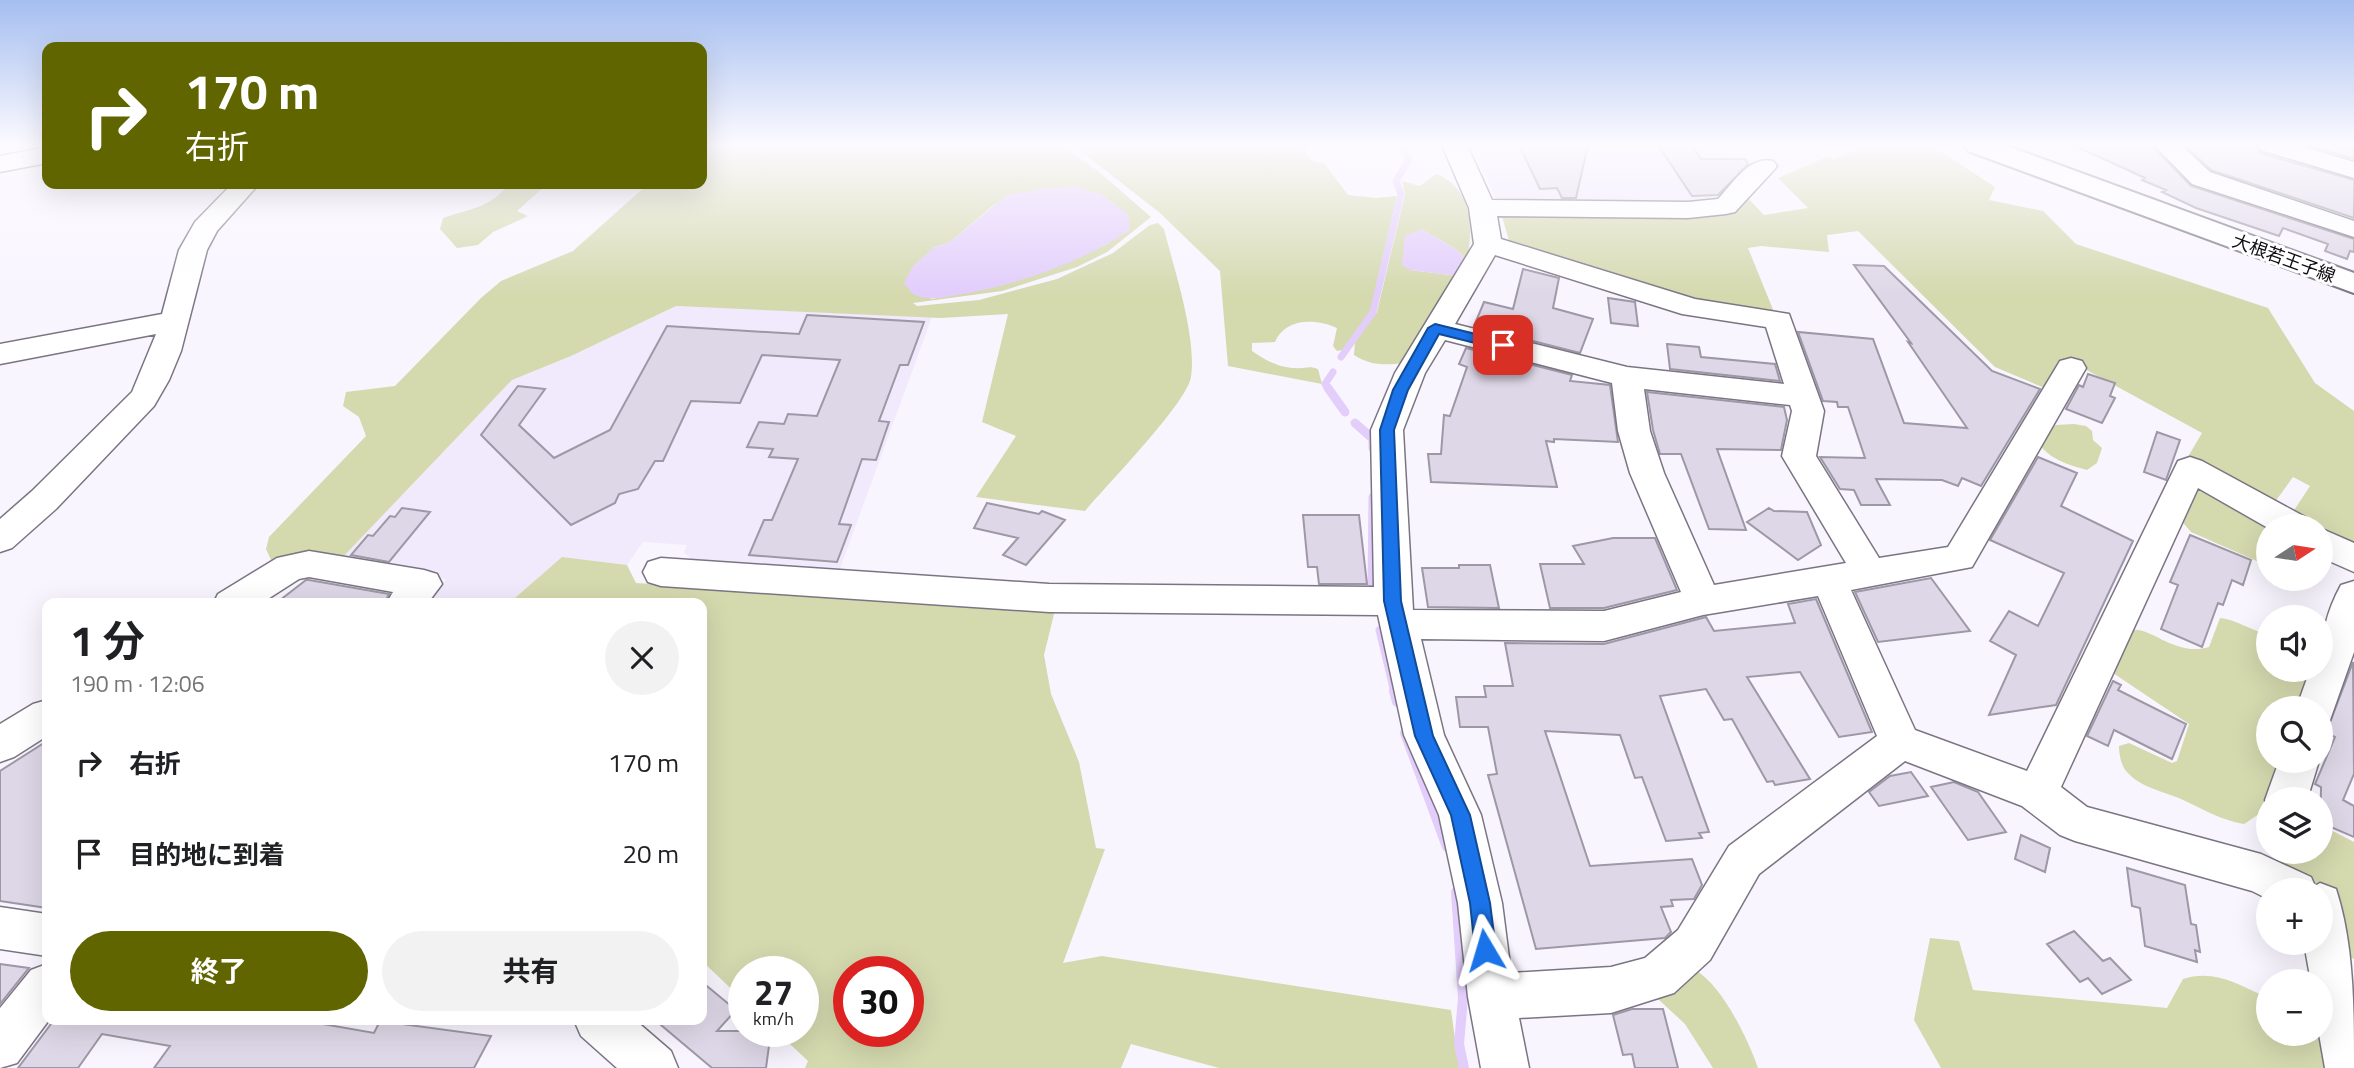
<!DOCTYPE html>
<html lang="ja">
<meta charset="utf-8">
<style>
:root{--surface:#fff;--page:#f2f2f2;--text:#202124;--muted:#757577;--accent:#616500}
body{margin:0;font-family:"Titillium Web","Noto Sans JP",sans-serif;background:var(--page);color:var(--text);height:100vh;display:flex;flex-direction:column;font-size:26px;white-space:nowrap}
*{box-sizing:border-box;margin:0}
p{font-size:23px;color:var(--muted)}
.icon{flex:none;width:38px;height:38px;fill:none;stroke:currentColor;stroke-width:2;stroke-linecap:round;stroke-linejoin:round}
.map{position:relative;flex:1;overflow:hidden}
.side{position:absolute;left:42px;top:598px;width:665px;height:427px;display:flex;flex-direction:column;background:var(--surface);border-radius:14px;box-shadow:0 7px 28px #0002}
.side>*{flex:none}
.guide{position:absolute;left:42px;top:42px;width:665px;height:147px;border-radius:14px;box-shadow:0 7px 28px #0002;background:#616500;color:#fff;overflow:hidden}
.needle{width:46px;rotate:78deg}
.fabs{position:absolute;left:2256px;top:514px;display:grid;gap:14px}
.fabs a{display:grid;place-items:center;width:77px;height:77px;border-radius:50%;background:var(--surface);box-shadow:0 7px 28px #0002;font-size:35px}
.speed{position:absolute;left:728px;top:956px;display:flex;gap:14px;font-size:35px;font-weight:700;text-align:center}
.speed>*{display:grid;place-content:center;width:91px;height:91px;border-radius:50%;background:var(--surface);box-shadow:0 7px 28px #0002;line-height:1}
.speed small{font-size:18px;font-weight:400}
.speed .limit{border:10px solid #d22;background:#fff;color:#111}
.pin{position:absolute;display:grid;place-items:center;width:60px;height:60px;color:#fff;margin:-30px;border-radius:14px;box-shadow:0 4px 10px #0006}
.me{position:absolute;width:77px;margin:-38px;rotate:353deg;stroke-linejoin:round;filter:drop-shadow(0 0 5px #0008)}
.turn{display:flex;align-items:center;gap:24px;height:147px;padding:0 28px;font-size:32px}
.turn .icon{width:91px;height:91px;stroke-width:2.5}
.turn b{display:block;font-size:49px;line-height:60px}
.round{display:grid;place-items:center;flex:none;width:74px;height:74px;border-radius:37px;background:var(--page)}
.head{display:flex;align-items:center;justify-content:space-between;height:119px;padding:0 28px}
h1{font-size:42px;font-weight:700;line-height:52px}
.cta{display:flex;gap:14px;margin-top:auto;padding:14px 28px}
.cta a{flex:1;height:80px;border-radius:42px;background:var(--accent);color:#fff;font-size:28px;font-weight:700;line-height:80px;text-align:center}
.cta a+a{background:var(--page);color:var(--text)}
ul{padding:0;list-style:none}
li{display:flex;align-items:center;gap:21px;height:91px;padding:0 28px}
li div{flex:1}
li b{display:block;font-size:26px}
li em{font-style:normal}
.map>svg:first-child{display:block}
.built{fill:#f1e9fc}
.green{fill:#d4d9ae;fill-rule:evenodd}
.water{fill:#e2cdfb}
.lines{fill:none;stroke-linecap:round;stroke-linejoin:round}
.stream-far2{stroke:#e2cdfb;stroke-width:7}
.stream-far1{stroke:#e2cdfb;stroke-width:9}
.stream{stroke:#e2cdfb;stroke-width:10}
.building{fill:#ded7e7;stroke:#9d97a6;stroke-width:2}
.street-casing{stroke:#7b7583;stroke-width:3}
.secondary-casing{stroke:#7b7583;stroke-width:4}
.street{fill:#fff;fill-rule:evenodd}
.secondary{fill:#fff;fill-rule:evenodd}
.route{fill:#1a73e8;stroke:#114b97;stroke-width:2}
.labels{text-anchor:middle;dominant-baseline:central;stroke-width:6;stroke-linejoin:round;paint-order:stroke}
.far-street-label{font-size:18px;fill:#0e0c11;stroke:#fff}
</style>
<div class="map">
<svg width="2354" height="1068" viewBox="0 0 2354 1068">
<rect width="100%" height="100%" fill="#f9f5ff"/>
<!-- built -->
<path class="built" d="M1473,145H1718L1729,157H1745L1756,164L1723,203L1497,202Z
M676,306L932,317L838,574L698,563L684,553L687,545L643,542L627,565L562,557L508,604H437L422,600L446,579L340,560L512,380L571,356Z"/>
<!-- green -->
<path class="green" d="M702,145H1061L1098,171L1151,217L1107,252L1077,267L1002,291L913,303L917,306L979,300L1057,279L1113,253L1150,225L1158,223L1164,229C1174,269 1197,337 1191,377C1187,403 1106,486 1085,511L976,497L1016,436L982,422L1008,314L941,318L676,306L571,356L512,380L340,560L295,553L272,562L266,549L269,537L366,436L359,417L343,406L346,392L395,386L481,298L501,281L573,251L648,184H702ZM995,204L1109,243C1047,273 999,288 931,299L933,248L950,242Z
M1073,145H1307V155L1312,161L1325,164L1348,195L1377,198L1397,196L1370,312L1342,350L1337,351L1333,346L1337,328C1316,318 1285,318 1275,342L1252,343V351C1265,360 1279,368 1296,368C1305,369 1309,365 1318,369L1322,384L1228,366L1220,271L1160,213Z
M1871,145H1909L1940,151L1995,187L1989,200L2043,211L2076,244L2268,308L2315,383L2354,411V552L2321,532L2320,527H2311L2291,515L2310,486L2293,477L2272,506L2186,460L2202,433L2083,368L2049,390L1995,367L1858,231L1827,235L1829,252L1761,246L1748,248L1774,312L1692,300L1510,244L1502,216L1692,214L1744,194L1764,215L1808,208L1778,178L1829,156L1833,159Z
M1436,174C1471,186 1474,228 1467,259L1454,248L1421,229L1410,270L1458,276L1404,363C1384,365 1371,366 1354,355L1355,342L1377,312L1405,194L1402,181L1420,186Z
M509,184H547L517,211L528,216L493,232L478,245L457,248L440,229L443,218C471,208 489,209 509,184Z
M2074,424L2086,426L2092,431L2093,440L2102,448L2097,463L2087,470C2069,465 2048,459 2038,442L2044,430L2056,425Z
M2199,491L2209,492L2268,527V566L2191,532L2179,518L2189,495Z
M562,557L627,565L636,583L1055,610L1044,655L1051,694L1079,762L1096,848L1105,849L1063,963L1102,956L1451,1010L1459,1068H1219L1131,1044L1121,1068H805L808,1061L776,1031H803V971H744V1001L702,961V604H508ZM849,971H908V1031H849Z
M2220,618C2237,620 2251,630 2268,635V670H2311L2298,709H2268V761H2280L2262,812L2244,824C2220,820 2203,809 2181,799C2163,791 2141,788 2127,772C2121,766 2119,754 2119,746L2129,743L2172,763L2177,761L2189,724L2113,673L2131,630C2151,626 2175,657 2209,647Z
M2321,825L2354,842V959L2350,957L2320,891L2277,866L2283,852H2320Z
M1930,938L1959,941L1973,990L2167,1008L2183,979C2215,969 2239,985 2268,998V1034H2319L2326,1068H1941L1914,1020Z
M1695,970C1722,985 1748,1039 1758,1068H1713L1685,1024L1658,999V987Z"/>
<!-- water -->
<path class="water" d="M1078,187L1102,195L1128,214L1130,230C1079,263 1018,285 958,295C945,297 933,300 920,297C913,296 909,289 904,283L913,266L933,248L950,242L1007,195L1047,188Z
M1421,229L1454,248L1467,259L1458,276L1410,270L1402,265L1405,236Z"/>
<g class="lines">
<!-- stream-far2 -->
<path class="stream-far2" d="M1341,357L1373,312L1401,194L1396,181L1409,160L1402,145
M1329,390L1325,384L1333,372"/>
<!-- stream-far1 -->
<path class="stream-far1" d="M1328,388L1345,412
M1355,423L1373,439V448
M1372,587L1373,497
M1380,630L1395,692"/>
<!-- stream -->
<path class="stream" d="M1394,691L1397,702
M1405,733L1447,847
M1456,892L1463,998L1459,1044L1464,1068"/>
</g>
<!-- building -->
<path class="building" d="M1519,145H1588L1576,198H1562L1557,188L1540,189Z
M1658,145H1692L1701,159H1745L1748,164L1718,195L1692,196Z
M2073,145H2151L2191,186L2354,239V252L2350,251L2347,259L2325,251L2328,244L2283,228L2279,236L2196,208L2162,192L2166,190L2142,180L2145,178Z
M2185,145H2256L2260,153L2354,180V218L2211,170Z
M2308,145H2354V159Z
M1854,265L1884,266L1992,371L2040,389L1981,486L1962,478L1958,486L1942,480L1876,479L1890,505H1861L1854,490L1840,489L1820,457L1865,458L1848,407H1838L1837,402L1823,401L1798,332L1873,339L1904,423L1967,428L1908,342L1911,343Z
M1523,269L1559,278L1553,308L1593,319L1580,353L1474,326L1484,302L1513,309Z
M1608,298L1635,302L1638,326L1611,323Z
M807,315L924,322L908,365H900L879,421L889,422L876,460L862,459L839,524L851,525L837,562L749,555L764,520H772L798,459L769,457L773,449L747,447L759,422L784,424L788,414L817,416L840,360L762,355L740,403L691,401L663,461H655L638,489L619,494L615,503L571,525L481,435L518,386L545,389L519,425L554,458L610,430L667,326L799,334Z
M1667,344L1699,347L1701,357L1775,364L1780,381L1670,369Z
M1466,348L1572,375L1570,381L1610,385L1618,442L1554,439V442L1546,441L1557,487L1431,482L1428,454H1441L1444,415L1450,416L1467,367L1459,364Z
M2088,374L2115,383L2110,396L2115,398L2102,423L2066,409L2079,385L2083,387Z
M1647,392L1784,407L1787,420L1781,450L1717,449L1746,530L1709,529L1681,454H1660L1653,430Z
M2157,432L2180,440L2166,480L2144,472Z
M2038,457L2077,473L2061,506L2133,541L2056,705L1989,715L2016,655L1990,641L2009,611L2038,626L2064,573L1990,540Z
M987,503L1039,514L1042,511L1065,520L1026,565L1003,555L1018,538L974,528Z
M402,508L430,512L389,562L351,555L368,535L373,536L390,516L395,517Z
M1769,508L1774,511L1807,512L1821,545L1798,560L1747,522Z
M1303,515H1359L1367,584H1319L1317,567H1308Z
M2190,535L2251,560L2243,585L2232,580L2223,605L2218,603L2202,647L2161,629L2178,585L2170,582Z
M1613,538H1655L1677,590L1604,608H1550L1540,564H1584L1573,546Z
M1459,565H1490L1499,608L1428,607L1422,568H1459Z
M1931,578L1970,631L1878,642L1855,592Z
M306,580H309L389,594L384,604H275Z
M1816,599L1872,732L1839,737L1800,672L1747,677L1810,779L1775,785L1773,781L1767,782L1732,719L1724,720L1706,689L1660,696L1709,832L1699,833L1702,838L1666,841L1642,777L1635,778L1620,735L1545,731L1590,866L1692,859L1702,885L1694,899L1671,900L1673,906L1661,907L1671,932L1665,938L1536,949L1488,775L1497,774L1488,727H1460L1456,697H1486L1484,686H1513L1505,643L1604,644L1706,617L1714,631L1795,623L1788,604Z
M2353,662L2354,774L2343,800L2354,806V837L2331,827L2320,852L2321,787L2315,784L2335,737L2326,733Z
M2113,681L2121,685L2118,690L2186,724L2172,759L2114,730L2108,746L2087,736Z
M47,741V908L0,901V771Z
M1911,772L1928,796L1879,806L1869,792L1890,776Z
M1954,782L1978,792L2006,832L1968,840L1931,787Z
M2021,835L2050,848L2045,872L2015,859Z
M2127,868L2185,885L2191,924L2196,925L2200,952L2195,950L2197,962L2145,946L2140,908L2132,906Z
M2074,931L2103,961L2110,958L2131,980L2102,994L2088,978L2080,982L2047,944Z
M0,964L29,968L0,1004Z
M702,982L736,1010L717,1031H771L766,1068H712L655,1020H702Z
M1632,1009H1663L1678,1068H1635L1632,1054L1623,1055L1613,1015Z
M54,1020H318L317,1023L374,1033L380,1021L491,1036L474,1068H154L170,1046L102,1034L78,1068H18Z"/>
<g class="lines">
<!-- street casing -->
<g class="street-casing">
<path id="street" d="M1442,145H1467L1492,200L1688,202L1718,199C1733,183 1750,155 1773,161L1777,166L1773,171L1735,212L1726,214L1688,218L1497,216L1501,239L1695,299L1789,314L1824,411L1816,456L1879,558L1948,547L2060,361L2071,358L2082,361L2086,368L1972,567L1851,590L1915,730L2027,771L2178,461L2190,457L2202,461L2307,518L2312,527L2268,528L2198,488L2061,787L2087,807L2261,854L2311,877L2315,886L2320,883L2336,889C2354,944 2354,1009 2354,1068H2325L2319,1034L2320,982H2311L2304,943H2320V891H2268V899L2252,891L2075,841L2060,835L2022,806L1905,761L1759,874L1710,960L1674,993L1611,1013L1519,1018L1529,1068H1481L1468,997L1458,903L1439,815L1404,735L1378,615L1049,612L661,586L648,582L643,572L648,562L661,558L1049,584L1374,587L1371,430L1395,373L1474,244L1469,208ZM1495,255L1682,314L1766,327L1784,384L1627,367L1455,324ZM1445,340L1612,383L1618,431L1630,473L1681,592L1604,611L1413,610L1403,430L1425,373ZM1644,389L1790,405L1792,411L1782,456L1846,563L1714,585L1664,473L1650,431ZM1818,596L1877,736L1729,846L1678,930L1645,958L1611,967L1511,973L1502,903L1481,815L1444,735L1421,639L1604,641L1703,615Z
M2154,145H2181L2210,172L2354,221V237L2192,184Z
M2258,145H2298L2354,162V178L2261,150Z
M47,147V163L0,172V156Z
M232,184H259L217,231L207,250L181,351L169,380L154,406L56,509L12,548L0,552V519L32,491L132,392L156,334L0,364V344L162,314L179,250L195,222Z
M2320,528L2354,543V572L2320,557Z
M309,551L424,570L437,574L442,584L427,604H386L393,592L309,577L299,579L260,604H213L218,594L277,558Z
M2354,581V652L2330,720L2320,724V709H2296L2310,670H2320C2320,640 2326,612 2341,585Z
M47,700V736L14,757L0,762V724L33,704Z
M2279,761H2319L2307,800H2268V806L2265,800Z
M0,907L47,914V956L0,949Z
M47,964V1020H49L17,1063L0,1068V1008L31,970Z
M574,1020H635L671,1051L678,1068H617L581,1036Z"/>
</g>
<!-- secondary casing -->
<g class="secondary-casing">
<path id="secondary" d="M1964,145H2005L2354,273V293L1968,151Z"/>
</g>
<!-- street -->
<use href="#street" class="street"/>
<!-- secondary -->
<use href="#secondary" class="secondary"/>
</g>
<!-- sky -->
<linearGradient id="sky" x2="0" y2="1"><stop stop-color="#a5bef0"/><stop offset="0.49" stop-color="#fcfaff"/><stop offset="1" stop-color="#fcfaff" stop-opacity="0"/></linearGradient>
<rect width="2354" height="295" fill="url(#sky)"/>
<!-- route -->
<path class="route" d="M1435,324L1508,342L1510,345L1503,350L1439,334L1408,390L1394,430L1401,601L1433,736L1470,815L1490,903L1496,950L1493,957L1485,960L1478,957L1475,950L1470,903L1451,815L1415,736L1384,601L1380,430L1393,390L1428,328Z"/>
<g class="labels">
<!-- far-street labels -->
<g class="far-street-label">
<text transform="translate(2284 258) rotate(20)">大根若王子線</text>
</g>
</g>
</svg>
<div class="fabs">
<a><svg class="needle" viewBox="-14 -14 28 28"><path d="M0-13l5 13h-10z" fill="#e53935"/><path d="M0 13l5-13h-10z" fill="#757577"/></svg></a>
<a><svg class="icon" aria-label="sound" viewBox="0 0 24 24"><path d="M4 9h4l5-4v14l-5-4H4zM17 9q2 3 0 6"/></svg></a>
<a><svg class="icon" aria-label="search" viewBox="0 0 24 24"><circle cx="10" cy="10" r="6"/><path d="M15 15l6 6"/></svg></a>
<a><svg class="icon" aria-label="layers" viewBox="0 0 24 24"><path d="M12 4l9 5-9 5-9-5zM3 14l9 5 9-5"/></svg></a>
<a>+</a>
<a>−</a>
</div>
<div class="speed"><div>27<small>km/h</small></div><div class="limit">30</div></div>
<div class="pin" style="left:1503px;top:345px;background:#d93025"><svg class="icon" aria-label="arrive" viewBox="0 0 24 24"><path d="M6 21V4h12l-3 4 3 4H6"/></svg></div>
<svg class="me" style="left:1485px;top:950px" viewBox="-20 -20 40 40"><path d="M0-17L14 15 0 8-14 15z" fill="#1a73e8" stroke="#fff" stroke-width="4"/></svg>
<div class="guide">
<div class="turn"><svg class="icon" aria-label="right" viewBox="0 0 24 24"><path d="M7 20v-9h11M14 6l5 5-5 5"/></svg><div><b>170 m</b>右折</div></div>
</div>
<section class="side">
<div class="head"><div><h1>1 分</h1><p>190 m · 12:06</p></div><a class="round"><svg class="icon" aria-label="close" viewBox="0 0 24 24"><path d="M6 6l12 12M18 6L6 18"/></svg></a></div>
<ul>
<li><svg class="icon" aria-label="right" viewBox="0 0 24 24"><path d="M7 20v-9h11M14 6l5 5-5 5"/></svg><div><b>右折</b></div><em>170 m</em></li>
<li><svg class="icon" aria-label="arrive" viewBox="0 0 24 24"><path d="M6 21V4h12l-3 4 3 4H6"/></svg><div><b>目的地に到着</b></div><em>20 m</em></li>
</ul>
<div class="cta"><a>終了</a><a>共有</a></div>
</section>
</div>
